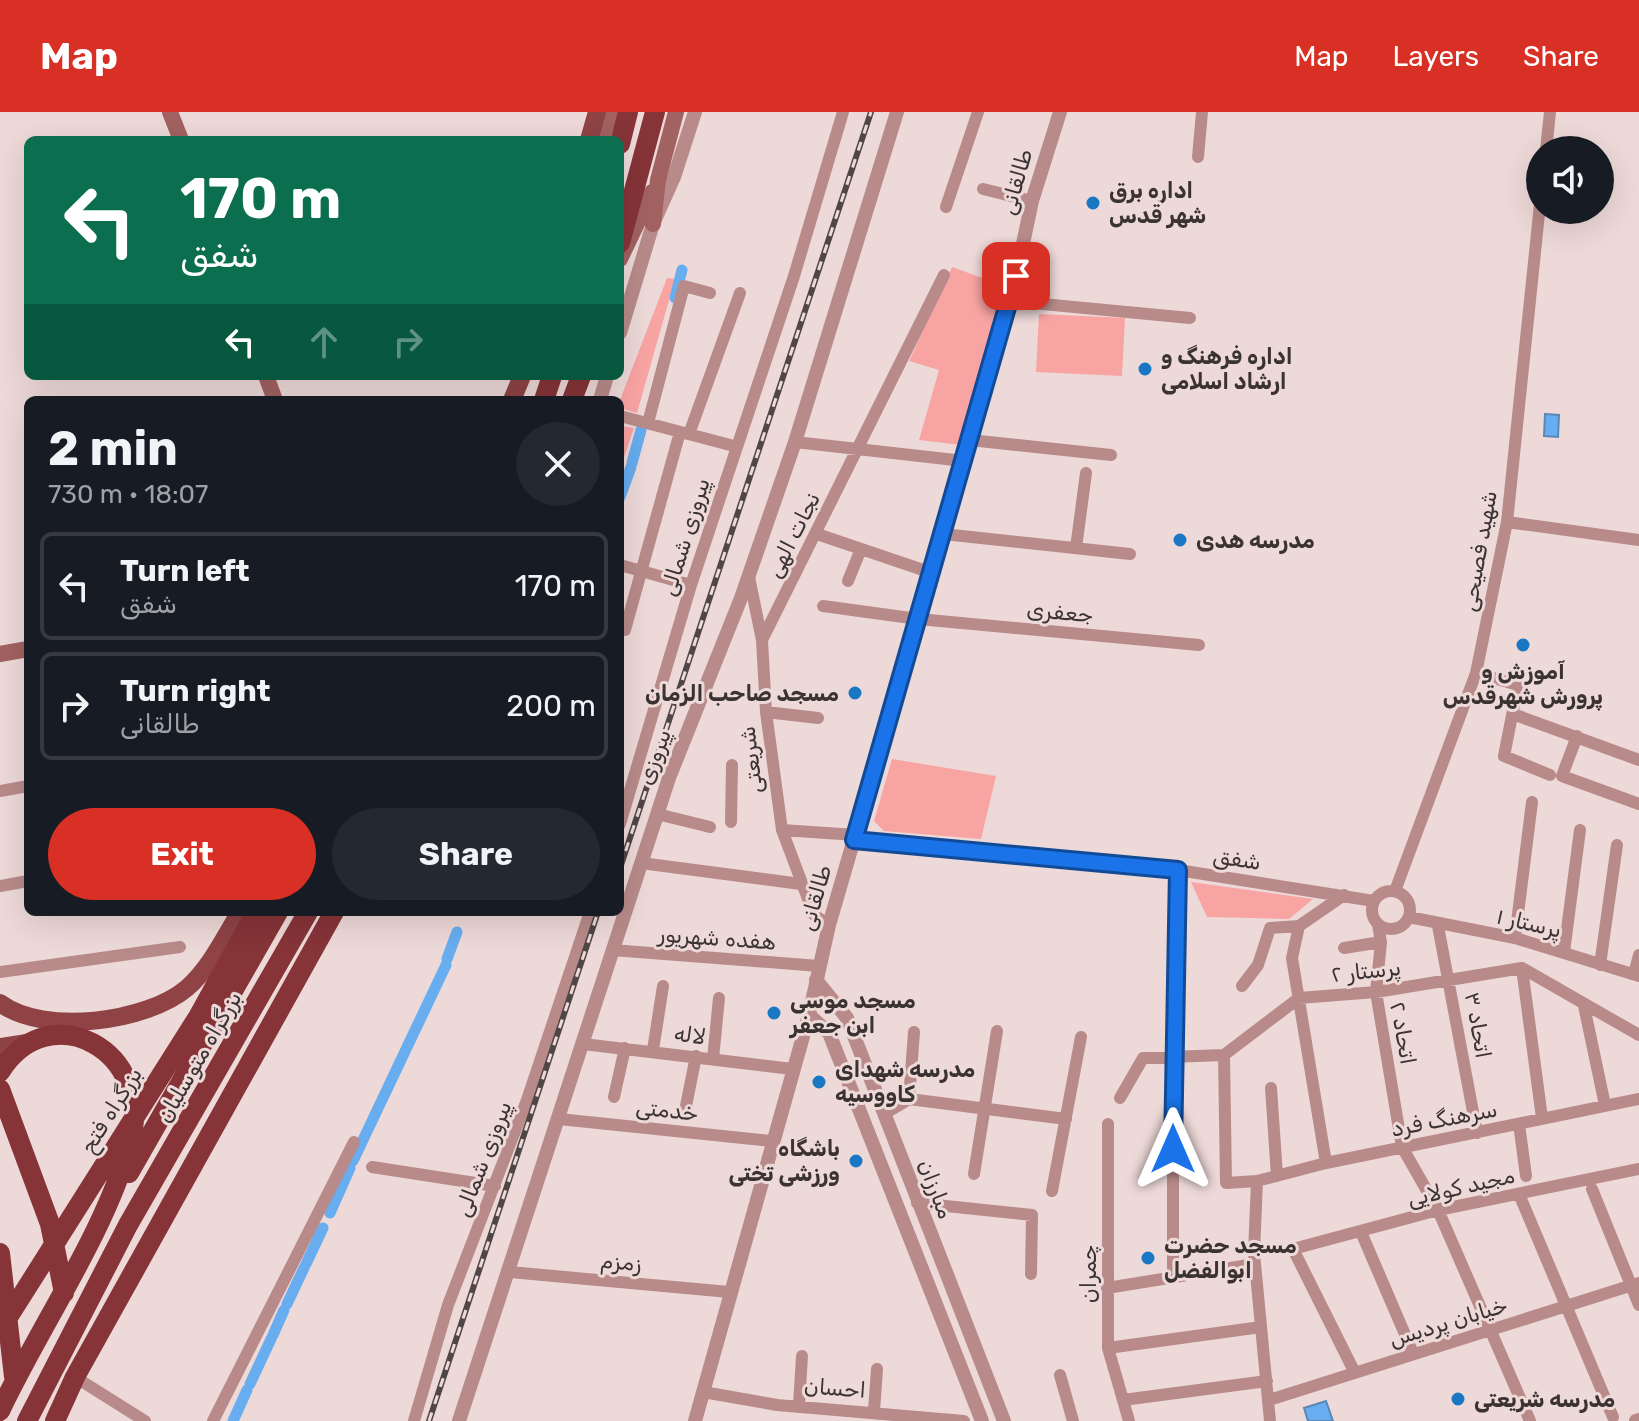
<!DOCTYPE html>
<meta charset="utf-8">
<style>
:root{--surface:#171b24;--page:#242831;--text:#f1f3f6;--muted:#9ea1a6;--line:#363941;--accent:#d93025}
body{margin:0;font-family:Rubik,Cairo,sans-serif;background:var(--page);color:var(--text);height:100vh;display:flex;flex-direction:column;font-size:30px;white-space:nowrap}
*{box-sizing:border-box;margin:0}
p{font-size:26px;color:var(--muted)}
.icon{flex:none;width:44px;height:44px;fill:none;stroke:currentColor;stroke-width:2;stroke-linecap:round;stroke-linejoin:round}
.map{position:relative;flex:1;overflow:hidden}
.drawer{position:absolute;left:24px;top:284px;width:600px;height:520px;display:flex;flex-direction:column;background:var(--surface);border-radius:12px;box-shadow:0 8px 32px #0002}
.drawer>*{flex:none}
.guide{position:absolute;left:24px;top:24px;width:600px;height:244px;border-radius:12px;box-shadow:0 8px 32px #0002;background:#0b6e4f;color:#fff;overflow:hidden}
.controls{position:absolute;left:1526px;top:24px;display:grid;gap:16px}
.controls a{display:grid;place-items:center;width:88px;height:88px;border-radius:50%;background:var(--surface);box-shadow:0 8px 32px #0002;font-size:40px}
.pin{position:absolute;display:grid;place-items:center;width:68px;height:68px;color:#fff;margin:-34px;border-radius:16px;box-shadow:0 4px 12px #0006}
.me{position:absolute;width:88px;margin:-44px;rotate:0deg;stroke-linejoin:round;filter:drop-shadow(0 0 6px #0008)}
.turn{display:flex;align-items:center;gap:28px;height:168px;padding:0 24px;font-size:36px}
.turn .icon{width:104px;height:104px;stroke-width:2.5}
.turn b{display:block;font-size:56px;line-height:68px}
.lanes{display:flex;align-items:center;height:76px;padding:0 24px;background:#0003;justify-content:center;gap:40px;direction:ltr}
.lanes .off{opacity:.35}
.round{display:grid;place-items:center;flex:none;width:84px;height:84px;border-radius:42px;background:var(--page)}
.summary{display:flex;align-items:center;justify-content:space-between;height:136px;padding:0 24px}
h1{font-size:48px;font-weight:700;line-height:60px}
.primary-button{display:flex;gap:16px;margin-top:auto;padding:16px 24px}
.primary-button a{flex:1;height:92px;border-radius:48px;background:var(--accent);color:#fff;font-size:32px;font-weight:700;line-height:92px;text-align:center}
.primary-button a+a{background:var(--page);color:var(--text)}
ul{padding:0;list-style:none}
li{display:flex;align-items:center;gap:24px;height:108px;margin:0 16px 12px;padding:0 8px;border:4px solid var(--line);border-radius:12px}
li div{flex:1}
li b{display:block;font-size:30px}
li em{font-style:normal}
header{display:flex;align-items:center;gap:48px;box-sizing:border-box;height:112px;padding:0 40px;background:var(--accent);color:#fff}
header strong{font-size:38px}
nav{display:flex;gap:44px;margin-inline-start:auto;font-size:28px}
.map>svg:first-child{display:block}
.green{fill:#f8a4a3}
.water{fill:#67adf0;stroke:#5a88b7;stroke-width:2}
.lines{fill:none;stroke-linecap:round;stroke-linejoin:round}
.canal{stroke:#67adf0;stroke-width:11}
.minor{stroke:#b88b8a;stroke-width:12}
.tertiary{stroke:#b88b8a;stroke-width:14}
.secondary{stroke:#a16261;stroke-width:16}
.primary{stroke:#8f4345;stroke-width:18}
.trunk{stroke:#863438;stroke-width:20}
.rail-casing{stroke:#4f4645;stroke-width:6}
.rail{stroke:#edd9d8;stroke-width:3;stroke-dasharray:9;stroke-linecap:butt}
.route-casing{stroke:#114b97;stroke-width:20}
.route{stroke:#1a73e8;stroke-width:14}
.poi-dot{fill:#1977c4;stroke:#edd9d8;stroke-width:3}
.labels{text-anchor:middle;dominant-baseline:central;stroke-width:6;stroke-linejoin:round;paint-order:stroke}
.street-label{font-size:22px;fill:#3a3332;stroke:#edd9d8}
.poi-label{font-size:22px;font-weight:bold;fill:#3a3332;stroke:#edd9d8;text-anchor:start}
</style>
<header>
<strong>Map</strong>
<nav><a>Map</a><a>Layers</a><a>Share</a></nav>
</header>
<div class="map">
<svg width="1639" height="1309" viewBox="0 0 1639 1309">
<rect width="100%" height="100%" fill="#edd9d8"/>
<!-- green -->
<path class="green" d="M952,155L1002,173L961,333L919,328L939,258L909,249Z
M667,166L675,167L637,301L620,296V288Z
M1039,202L1125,206L1122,264L1036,260Z
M620,314L634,316L620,357Z
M892,647L996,664L981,727L884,719L874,709Z
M1191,770L1313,787L1289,807L1207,805Z"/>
<!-- water -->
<path class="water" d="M1545,302L1559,303L1558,325L1544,324Z
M1326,1289L1333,1309H1308L1304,1296Z"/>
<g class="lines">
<!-- canal -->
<path class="canal" d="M675,186L682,158
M632,351L641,318
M620,385L631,355
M447,847L457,820
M353,1049L446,853
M330,1101L350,1056
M306,1152L323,1116
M287,1192L304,1156
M273,1223L284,1198
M250,1272L271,1227
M233,1309L247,1278"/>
<!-- minor -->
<path class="minor" d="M1546,38L1550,0
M1198,45L1202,0
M983,77L1032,89
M946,95L978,0
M1011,189L1190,206
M620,304L734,334
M648,311L684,174L710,181
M689,322L740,181
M970,328L1111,343
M795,330L964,349
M1507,410L1639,428
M817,422L932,461
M943,422L1130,442
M1076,436L1086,361
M620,453L691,473
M749,465L762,528L766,600L782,718L814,803L829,813
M848,469L861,437
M823,494L918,507L1199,533
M625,518L680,320
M762,528L944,163
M1476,561L1518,573L1504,644L1550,663
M766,600L818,606
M1513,602L1639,648
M1577,624L1562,664L1639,692
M0,679L28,674
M657,702L710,715
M731,710L732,653
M620,712L691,473L794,164L843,0
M782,718L856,723
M854,728L1178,758L1374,789
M641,751L801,772
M0,774L28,769
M1372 798a19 19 0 1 1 38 0a19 19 0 1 1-38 0Z
M1395,779L1476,561L1507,410L1540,92
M1409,805L1515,826L1639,864
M1378,813L1381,830L1376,880L1402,1035L1438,1098L1530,1309
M1438,814L1477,1021
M1515,826L1532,690
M1344,836L1381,830
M612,838L819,854
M1564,840L1580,718
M1600,853L1617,733
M1522,856L1542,1006
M0,860L180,835
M1634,862L1639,843
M1242,874L1258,853L1270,816L1299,814
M1584,894L1605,993
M583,932L792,957
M653,938L663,874
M1224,943L1226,1071L1257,1069L1326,1051L1639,987
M713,947L719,886
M1271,976L1277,1064
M614,985L625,936
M1120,986L1143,946L1224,943L1299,886L1376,880L1522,856L1639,923
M909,987L914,920
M686,994L696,944
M884,1002L909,987L1066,1007
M559,1007L771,1029
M1108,1012V1236L1129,1309
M1519,1012L1526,1064
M1326,1051L1292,846L1299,814L1344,783
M372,1055L495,1074
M974,1062L997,919
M1257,1069L1254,1141L1270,1309
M1592,1077L1639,1193
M1052,1079L1081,925
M1519,1082L1613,1305
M917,1091L1032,1103L1031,1162
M1361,1120L1413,1241
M510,1160L729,1180
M1173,1163V944L1178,758
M1107,1176L1255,1152
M1108,1236L1261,1215
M1354,1259L1293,1137L1438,1098L1639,1057
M1060,1263L1073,1309
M75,1265L145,1309
M703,1280L777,1293L964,1309
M1123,1288L1267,1269
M1269,1288L1639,1171
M799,1293L802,1244
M874,1299L877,1257
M213,1309L354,1030
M414,1309L448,1193L527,988L590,800"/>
<!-- tertiary -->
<path class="tertiary" d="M620,221L653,112L674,65L695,0
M600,288L607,264
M816,868L847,906L1004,1309
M809,903L829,921L982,1309
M459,1309L669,666L741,486L795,330L897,0
M695,1309L809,903L829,813L1011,189L1032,89L1060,0
M1636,1309L1639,1308"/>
<!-- secondary -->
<path class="secondary" d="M170,0L181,28
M602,28L611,0
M653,112L658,68L676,0
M620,147L652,80
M266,264L275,288
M0,542L28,537"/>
<!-- primary -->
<path class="primary" d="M589,28L597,0
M512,288L522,264
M0,891C44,924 147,910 187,876C210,856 224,826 240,800
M0,935L27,931"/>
<!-- trunk -->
<path class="trunk" d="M620,32L628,0
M620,131L655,0
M544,288L552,264
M572,288L581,264
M0,960C49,881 156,939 130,1031C104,1123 41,1212 0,1299
M0,977L50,1112L64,1181
M129,1061L278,800
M0,1141L14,1265
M0,1218L198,905L256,800
M27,1309L128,1113L308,800
M55,1309L75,1265L334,800"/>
<!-- rail casing -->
<g class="rail-casing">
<path id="rail" d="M620,756L871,0
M429,1309L598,800"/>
</g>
<!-- rail -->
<use href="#rail" class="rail"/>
</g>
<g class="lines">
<!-- route casing -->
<g class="route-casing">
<path id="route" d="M1016,164L854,728L1178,758L1173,1037"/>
</g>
<!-- route -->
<use href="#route" class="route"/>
</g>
<!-- markers -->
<g class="poi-dot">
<circle cx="1093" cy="91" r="8"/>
<circle cx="1145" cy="257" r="8"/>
<circle cx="1180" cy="428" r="8"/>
<circle cx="1523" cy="533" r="8"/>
<circle cx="855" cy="581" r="8"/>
<circle cx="774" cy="901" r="8"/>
<circle cx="819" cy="970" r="8"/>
<circle cx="856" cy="1049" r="8"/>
<circle cx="1148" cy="1146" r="8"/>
<circle cx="1458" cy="1287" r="8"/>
</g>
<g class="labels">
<!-- street labels -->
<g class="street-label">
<text transform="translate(1016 70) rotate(-74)">طالقانی</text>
<text transform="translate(793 423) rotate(-63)">نجات الهی</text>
<text transform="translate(685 425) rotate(-73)">پیروزی شمالی</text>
<text transform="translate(1479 439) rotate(-80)">شهید فصیحی</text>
<text transform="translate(1060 500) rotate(5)">جعفری</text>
<text transform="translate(654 645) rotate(-69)">پیروزی</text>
<text transform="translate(751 648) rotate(-97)">شریعتی</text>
<text transform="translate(1237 747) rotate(8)">شفق</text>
<text transform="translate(815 786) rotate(-74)">طالقانی</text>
<text transform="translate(1529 811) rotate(13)">پرستار ۱</text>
<text transform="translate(717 826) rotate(4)">هفده شهریور</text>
<text transform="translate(1366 859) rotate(-6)">پرستار ۲</text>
<text transform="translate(1478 913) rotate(80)">اتحاد ۳</text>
<text transform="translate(1403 921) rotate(80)">اتحاد ۲</text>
<text transform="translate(690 923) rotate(8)">لاله</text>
<text transform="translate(199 945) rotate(-60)">بزرگراه متوسلیان</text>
<text transform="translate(111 998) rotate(-58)">بزرگراه فتح</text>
<text transform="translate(667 998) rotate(6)">خدمتی</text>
<text transform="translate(1444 1007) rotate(-11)">سرهنگ فرد</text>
<text transform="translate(483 1047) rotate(-69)">پیروزی شمالی</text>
<text transform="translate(1461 1075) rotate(-13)">مجید کولایی</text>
<text transform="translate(936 1077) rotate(69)">مبارزان</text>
<text transform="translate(621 1150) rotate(5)">زمزم</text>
<text transform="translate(1088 1162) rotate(-90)">چمران</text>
<text transform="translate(1448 1210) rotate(-17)">خیابان پردیس</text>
<text transform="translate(835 1276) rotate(4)">احسان</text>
</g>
<!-- poi labels -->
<g class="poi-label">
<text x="1109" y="78">اداره برق<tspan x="1109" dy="25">شهر قدس</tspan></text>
<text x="1161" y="244">اداره فرهنگ و<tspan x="1161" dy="25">ارشاد اسلامی</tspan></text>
<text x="1196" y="428">مدرسه هدی</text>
<text x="1523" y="559" text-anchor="middle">آموزش و<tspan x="1523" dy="25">پرورش شهرقدس</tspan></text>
<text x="839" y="581" text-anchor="end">مسجد صاحب الزمان</text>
<text x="790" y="888">مسجد موسی<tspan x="790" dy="25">ابن جعفر</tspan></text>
<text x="835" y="957">مدرسه شهدای<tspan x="835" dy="25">کاووسیه</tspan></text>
<text x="840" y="1036" text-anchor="end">باشگاه<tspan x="840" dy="25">ورزشی تختی</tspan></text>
<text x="1164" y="1133">مسجد حضرت<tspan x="1164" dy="25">ابوالفضل</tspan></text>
<text x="1474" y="1287">مدرسه شریعتی</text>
</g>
</g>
</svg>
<div class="controls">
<a><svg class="icon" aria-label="sound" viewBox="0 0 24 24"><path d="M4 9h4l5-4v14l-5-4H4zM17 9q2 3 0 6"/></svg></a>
</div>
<div class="pin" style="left:1016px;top:164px;background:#d93025"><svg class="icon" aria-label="arrive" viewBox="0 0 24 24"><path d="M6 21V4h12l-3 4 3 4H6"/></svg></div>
<svg class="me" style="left:1173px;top:1037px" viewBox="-20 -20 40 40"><path d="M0-17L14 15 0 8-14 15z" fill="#1a73e8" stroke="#fff" stroke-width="4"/></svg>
<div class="guide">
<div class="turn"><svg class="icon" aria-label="left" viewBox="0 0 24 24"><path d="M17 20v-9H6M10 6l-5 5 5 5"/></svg><div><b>170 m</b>شفق</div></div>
<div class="lanes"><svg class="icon" aria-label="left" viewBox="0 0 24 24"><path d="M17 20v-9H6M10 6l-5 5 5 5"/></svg><svg class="icon off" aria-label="ahead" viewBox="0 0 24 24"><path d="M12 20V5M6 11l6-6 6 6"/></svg><svg class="icon off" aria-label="right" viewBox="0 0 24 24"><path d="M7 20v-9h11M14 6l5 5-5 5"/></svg></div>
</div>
<section class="drawer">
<div class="summary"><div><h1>2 min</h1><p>730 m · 18:07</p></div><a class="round"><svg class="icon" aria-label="close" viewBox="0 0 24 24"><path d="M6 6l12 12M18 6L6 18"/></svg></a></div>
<ul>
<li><svg class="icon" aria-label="left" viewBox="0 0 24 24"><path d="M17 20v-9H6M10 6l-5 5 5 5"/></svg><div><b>Turn left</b><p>شفق</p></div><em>170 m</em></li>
<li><svg class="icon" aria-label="right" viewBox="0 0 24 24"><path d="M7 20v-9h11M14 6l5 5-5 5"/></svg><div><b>Turn right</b><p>طالقانی</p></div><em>200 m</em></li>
</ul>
<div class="primary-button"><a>Exit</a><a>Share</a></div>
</section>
</div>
